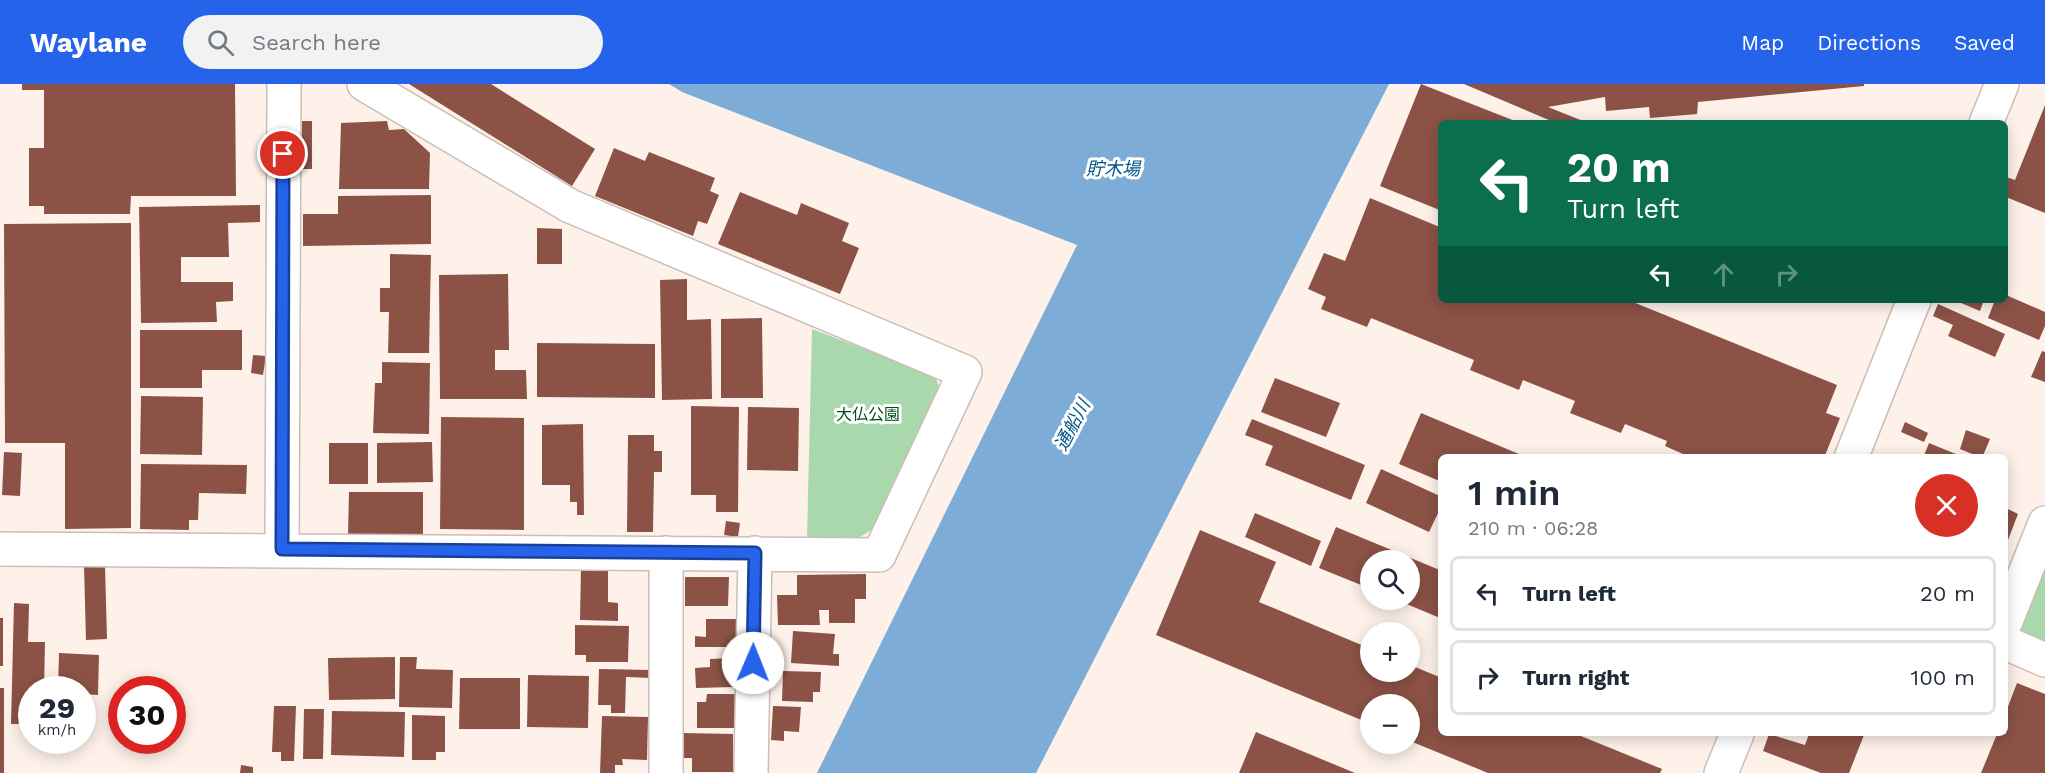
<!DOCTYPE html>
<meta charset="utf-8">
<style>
:root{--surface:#fff;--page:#f2f2f3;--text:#1f2937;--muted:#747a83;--line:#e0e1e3;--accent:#2563eb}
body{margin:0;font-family:"Work Sans","Noto Sans JP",sans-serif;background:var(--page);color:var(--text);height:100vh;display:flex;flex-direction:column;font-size:22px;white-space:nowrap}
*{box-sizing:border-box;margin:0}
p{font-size:20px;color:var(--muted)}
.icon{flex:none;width:33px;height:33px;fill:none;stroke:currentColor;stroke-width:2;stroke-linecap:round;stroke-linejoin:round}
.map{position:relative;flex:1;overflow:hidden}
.sheet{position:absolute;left:1438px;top:370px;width:570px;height:282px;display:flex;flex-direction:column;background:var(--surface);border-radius:9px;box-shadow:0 3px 15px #0003}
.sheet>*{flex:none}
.top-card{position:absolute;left:1438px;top:36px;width:570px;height:183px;border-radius:9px;box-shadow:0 3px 15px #0003;background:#0b6e4f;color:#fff;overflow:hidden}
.fabs{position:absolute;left:1360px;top:466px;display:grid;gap:12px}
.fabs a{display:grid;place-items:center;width:60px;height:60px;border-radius:50%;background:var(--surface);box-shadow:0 3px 15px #0003;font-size:30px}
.speed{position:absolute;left:18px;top:592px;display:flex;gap:12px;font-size:30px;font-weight:700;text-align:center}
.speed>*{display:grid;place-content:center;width:78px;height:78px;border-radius:50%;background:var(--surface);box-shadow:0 3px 15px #0003;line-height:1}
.speed small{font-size:15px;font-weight:400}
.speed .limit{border:9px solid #d22;background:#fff;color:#111}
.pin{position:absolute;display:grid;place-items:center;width:51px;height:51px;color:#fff;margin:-26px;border:3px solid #fff;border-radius:50%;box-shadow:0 2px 6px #0007}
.me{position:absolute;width:66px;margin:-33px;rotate:1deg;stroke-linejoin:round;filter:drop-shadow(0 0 4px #0008)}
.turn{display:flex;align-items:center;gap:21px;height:126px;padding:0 30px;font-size:27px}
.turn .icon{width:78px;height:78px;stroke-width:2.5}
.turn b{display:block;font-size:42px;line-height:51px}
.lanes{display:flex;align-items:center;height:57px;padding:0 30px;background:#0003;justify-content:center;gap:30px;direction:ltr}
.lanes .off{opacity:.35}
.round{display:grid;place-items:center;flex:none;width:63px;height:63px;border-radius:32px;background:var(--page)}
.headline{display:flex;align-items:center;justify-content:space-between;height:102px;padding:0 30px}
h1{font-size:36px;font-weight:600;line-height:45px}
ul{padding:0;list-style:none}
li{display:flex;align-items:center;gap:18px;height:75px;margin:0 12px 9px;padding:0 18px;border:3px solid var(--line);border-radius:9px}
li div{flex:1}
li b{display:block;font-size:22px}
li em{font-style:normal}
header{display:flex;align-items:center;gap:36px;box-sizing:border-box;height:84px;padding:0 30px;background:var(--accent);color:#fff}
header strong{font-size:28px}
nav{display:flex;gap:33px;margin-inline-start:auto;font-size:21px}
.search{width:420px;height:54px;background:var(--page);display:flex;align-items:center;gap:15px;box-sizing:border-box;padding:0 21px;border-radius:33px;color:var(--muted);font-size:22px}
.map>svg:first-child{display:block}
.green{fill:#aad8ad}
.water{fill:#7dadd7}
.building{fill:#8c5246}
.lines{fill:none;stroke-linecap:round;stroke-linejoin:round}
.minor-casing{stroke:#ccbeb4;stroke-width:36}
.minor{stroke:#fff;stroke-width:33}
.route-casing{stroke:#184099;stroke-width:15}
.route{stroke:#2563eb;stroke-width:10}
.labels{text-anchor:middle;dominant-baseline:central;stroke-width:6;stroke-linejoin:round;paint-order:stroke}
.park-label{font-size:16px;fill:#014e17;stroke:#fff}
.water-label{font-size:18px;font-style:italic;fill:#02558a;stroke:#fff}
</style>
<header>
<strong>Waylane</strong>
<div class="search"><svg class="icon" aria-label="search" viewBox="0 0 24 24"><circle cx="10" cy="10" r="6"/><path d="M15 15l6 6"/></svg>Search here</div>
<nav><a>Map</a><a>Directions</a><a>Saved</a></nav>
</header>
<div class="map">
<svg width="2045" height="689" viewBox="0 0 2045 689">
<rect width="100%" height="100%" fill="#fdf1e9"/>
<!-- green -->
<path class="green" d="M812,245L935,292L942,311L876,443L857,455L807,454Z
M2045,481V564L2024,555L2015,538Z"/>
<!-- water -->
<path class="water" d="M669,0H1389L1036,689H817L1077,161L682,8Z"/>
<!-- building -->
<path class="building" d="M22,0H235L236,112H131L130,130H44V122H29V64H44V6H22Z
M409,0H491L595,65L572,102Z
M1421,0L1520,39H1442V127L1380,102Z
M1464,0H1864V2L1698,18L1697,30L1650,34L1649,23L1606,27L1605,13L1548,23L1588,39H1556Z
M2045,21V129L2006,113V93L2015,96Z
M302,37H312V85H301Z
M387,37L389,46L404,45L430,69L429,105H339L341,39Z
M614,64L645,77L649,68L715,94L710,107L719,111L707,140L698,137L693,152L595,112Z
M740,108L797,131L801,119L849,139L842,157L859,164L840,210L718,160Z
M431,111V160L303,162V130H338V112Z
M1370,114L1442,144V216H1628L1837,301L1826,329L1840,334L1824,374H1692L1665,362L1667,357L1625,340L1621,349L1570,329L1575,317L1523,296L1519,306L1470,286L1474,276L1371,234L1367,243L1321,225L1326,213L1308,205L1324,169L1345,177Z
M260,121V138L228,139L229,173H181V198H233V217L216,218L217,238L141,239L139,123Z
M131,139V444L65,445V359H5L4,140Z
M537,144L562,145V180H537Z
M390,170L431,171L429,269H388L389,228H380V204H390Z
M508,190L509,266H495V286H526L527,315H440L439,191Z
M687,195V236L711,235L712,315L662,316L660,196Z
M2006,211L2045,228V242L2039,256L1988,234L1995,216H2006Z
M1954,216H1984L1980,227Z
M1938,220L2005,250L1995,273L1948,252L1953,241L1933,232Z
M762,234L763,314H721V235Z
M140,246H242V286H202V304H140Z
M537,259L655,260V314L537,313Z
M2042,267L2045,268V298L2031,293Z
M253,271L266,272L263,291L251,289Z
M382,278L430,279L429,350L373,349L375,299H382Z
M1275,294L1340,319L1326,353L1261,328Z
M141,312L203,313L202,371L140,370Z
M691,322L739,323L738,428H716V411H691Z
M748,323L799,324L798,387L747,386Z
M1421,329L1526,373V374H1442V398L1399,380Z
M441,333L524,334V446L440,445Z
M1252,335L1365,381L1351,416L1265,381L1273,362L1245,351Z
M1905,338L1928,349L1924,358L1901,348Z
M583,340L584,431H577V418H570V401H542V341Z
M1966,346L1990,355L1982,374L1960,365Z
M628,351H654V367H662V388H654L653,448H627Z
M432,358L433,398L377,399V359Z
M329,359H368V400H329Z
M1929,359L1963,373V374H1923Z
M4,368L22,369L20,412L2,411Z
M141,380L247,381L246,410L199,409L198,436H189V446L140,445Z
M1381,385L1442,413V421L1429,448L1366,419Z
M349,408H423V452H348Z
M2006,424L2018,430L2006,461Z
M1255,429L1321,457L1311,482L1245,453Z
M726,437L740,439L738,453L724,451Z
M1336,443L1442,487L1440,534L1397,516H1410V477H1371V505L1319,484Z
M1200,446L1276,478L1259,518L1371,565V588H1410V581L1442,594V650H1576L1662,685L1660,689H1488L1410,657V621H1371V640L1156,551Z
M84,482H105L107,555L86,556Z
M581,484H608V518L618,519V537L580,536Z
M866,490V515H855V539H829V526H819L820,541H778L777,511H797V491Z
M685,493H729L728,522H685Z
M14,519L29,520L28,558H45L44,606H32V640H11Z
M0,534H3V582H0Z
M706,535H736V563H695V552L706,553Z
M575,541L629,542L628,578H586V571H575Z
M793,547L835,550L833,570H839V582L791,579Z
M59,569L99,571L98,611L82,610V606H58Z
M395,573V615L329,616L328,574Z
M400,573H417L416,585L453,586L452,624L399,623Z
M734,574V603L696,604L695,584L710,583V575Z
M599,585L652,586L653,594L626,593L625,629H611V621H598Z
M783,587L821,588L820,608H813V618L782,617Z
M528,591L589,592L588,644L527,643Z
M460,594H520V645H459Z
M2017,599L2045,610V689H1981L1997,650H2006V628Z
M0,604H4V689H0Z
M707,610H737L736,644H697V618H706Z
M274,622H296L294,677H281V668H272Z
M773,622L801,623L799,648L784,647V657L771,656Z
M304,625H324L323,675H303Z
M332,627L405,628L404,673L331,671Z
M412,631L445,632V668H436V676H412Z
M602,632L648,633L647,676L622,675L623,681H615V689H600Z
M1256,648L1355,689H1239Z
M684,649L733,650V688H692V674H684Z
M1769,650L1805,661L1809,650L1864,651L1849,689H1821L1763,667Z
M241,681L253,683V689H240Z"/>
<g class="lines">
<!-- minor casing -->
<g class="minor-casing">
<path id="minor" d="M1986,39L2002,0
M1851,374L1914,216
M0,465L879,471L965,288L570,122L364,0
M282,465L284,0
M2006,537L2045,439
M2006,559L2045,576
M666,689V469
M751,689L755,469
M1721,689L1737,650"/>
</g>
<!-- minor -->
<use href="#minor" class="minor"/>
</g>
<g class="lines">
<!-- route casing -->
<g class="route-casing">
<path id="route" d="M283,70L282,465L755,469L753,579"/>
</g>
<!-- route -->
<use href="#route" class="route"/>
</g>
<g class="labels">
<!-- park labels -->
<g class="park-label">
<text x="868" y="330">大仏公園</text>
</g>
<!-- water labels -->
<g class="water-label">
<text x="1113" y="84">貯木場</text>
<text transform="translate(1072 341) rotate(-62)">通船川</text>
</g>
</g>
</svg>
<div class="fabs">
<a><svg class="icon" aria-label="search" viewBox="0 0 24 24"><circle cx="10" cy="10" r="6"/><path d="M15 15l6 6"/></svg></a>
<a>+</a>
<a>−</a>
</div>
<div class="speed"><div>29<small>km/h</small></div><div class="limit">30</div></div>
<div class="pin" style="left:283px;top:70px;background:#d93025"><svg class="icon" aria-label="arrive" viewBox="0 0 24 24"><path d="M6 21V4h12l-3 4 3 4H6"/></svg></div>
<svg class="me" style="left:753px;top:579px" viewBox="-20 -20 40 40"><circle r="19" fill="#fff"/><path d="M0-13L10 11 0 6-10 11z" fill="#2563eb"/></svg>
<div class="top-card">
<div class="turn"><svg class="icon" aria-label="left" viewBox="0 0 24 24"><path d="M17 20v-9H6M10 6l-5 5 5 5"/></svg><div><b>20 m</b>Turn left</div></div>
<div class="lanes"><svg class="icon" aria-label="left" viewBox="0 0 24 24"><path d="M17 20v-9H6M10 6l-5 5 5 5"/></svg><svg class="icon off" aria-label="ahead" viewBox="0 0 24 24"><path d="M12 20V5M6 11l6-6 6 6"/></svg><svg class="icon off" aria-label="right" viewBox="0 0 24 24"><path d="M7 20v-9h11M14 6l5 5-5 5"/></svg></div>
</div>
<section class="sheet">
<div class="headline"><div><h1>1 min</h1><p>210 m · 06:28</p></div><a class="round" style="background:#d93025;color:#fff"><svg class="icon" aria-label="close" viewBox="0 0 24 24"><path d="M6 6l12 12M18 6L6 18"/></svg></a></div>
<ul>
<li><svg class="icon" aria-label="left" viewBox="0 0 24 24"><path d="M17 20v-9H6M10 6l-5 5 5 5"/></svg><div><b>Turn left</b></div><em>20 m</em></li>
<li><svg class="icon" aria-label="right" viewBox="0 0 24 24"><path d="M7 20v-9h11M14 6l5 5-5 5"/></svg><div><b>Turn right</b></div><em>100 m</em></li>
</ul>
</section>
</div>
